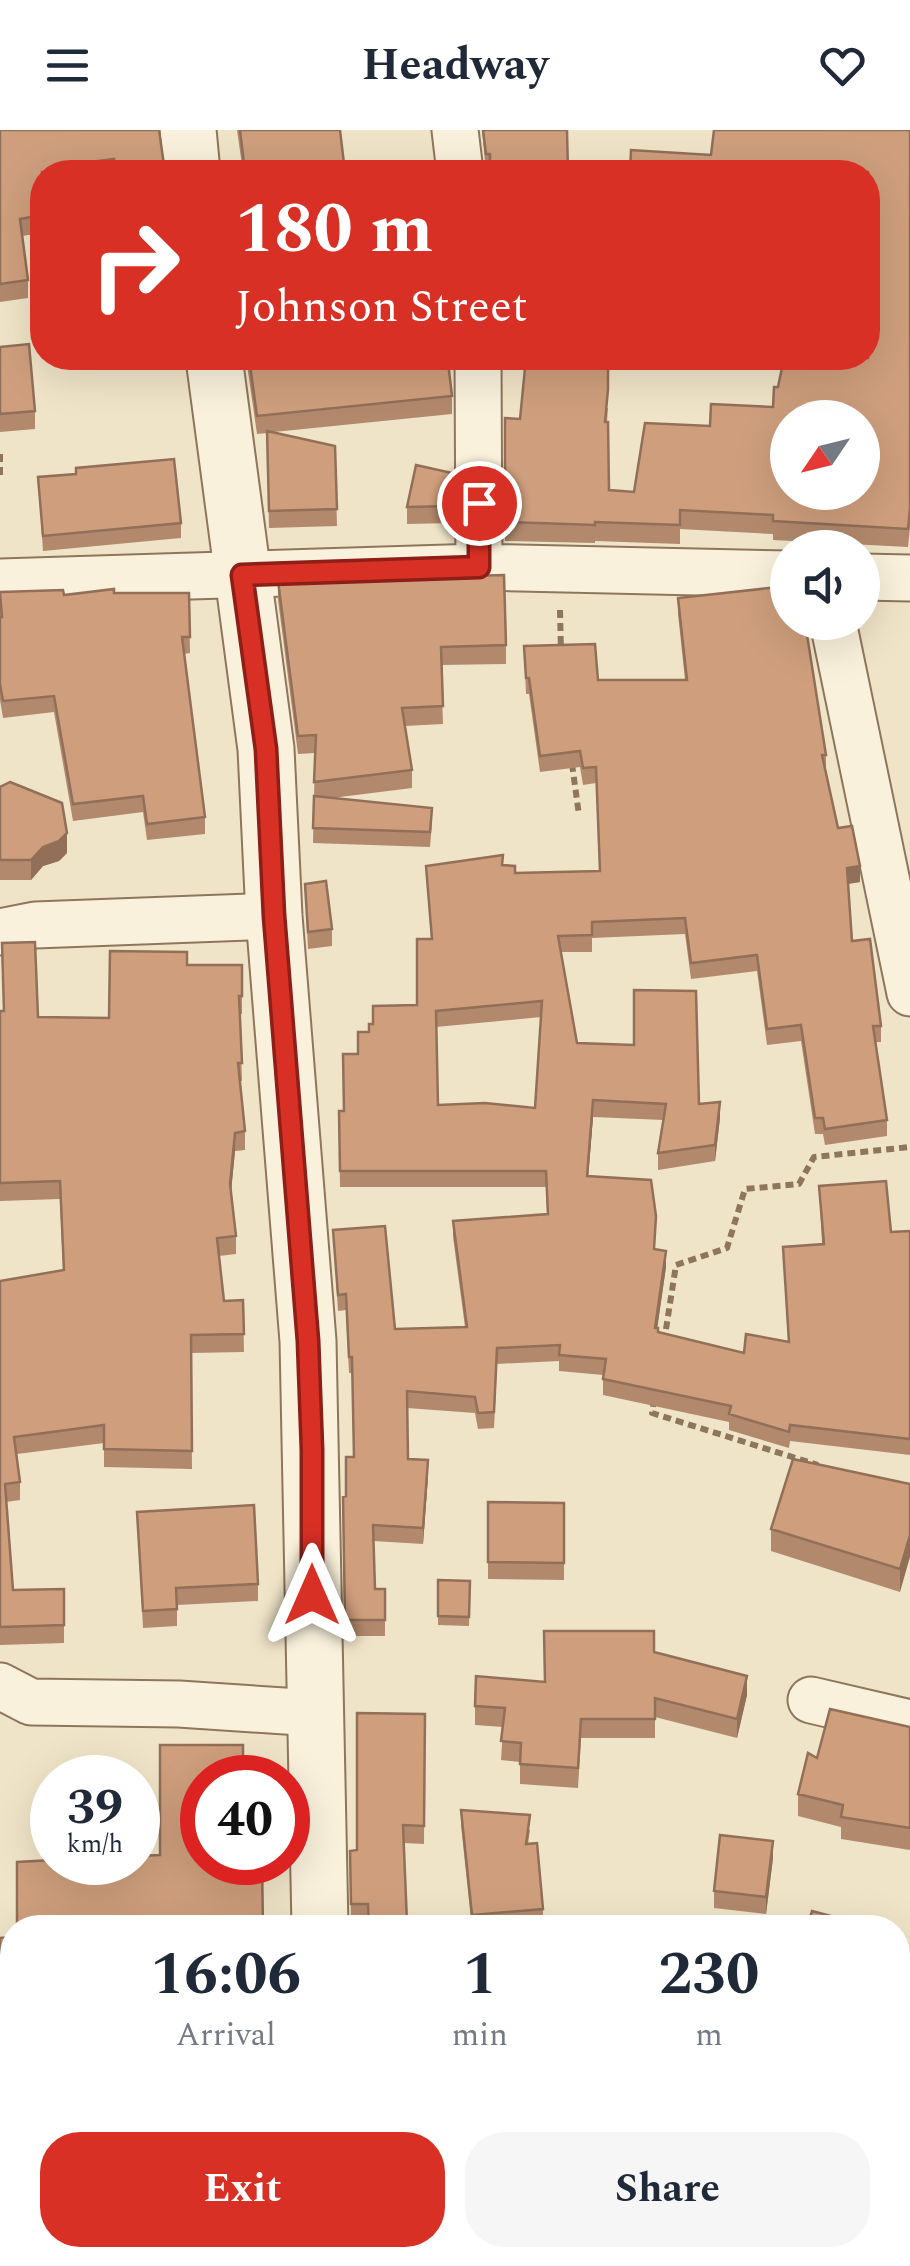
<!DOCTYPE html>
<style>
:root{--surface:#fff;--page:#f6f6f7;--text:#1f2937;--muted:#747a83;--accent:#d93025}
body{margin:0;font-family:Spectral,serif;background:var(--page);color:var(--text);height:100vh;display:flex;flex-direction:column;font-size:38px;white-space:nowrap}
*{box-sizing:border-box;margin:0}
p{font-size:32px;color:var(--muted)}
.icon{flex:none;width:55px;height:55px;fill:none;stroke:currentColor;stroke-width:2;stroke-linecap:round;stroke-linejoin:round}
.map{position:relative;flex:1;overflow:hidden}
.details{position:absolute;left:0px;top:1785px;width:910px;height:352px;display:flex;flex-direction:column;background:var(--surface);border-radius:40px 40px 0 0;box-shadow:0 10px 40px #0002}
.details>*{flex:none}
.top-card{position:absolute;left:30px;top:30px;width:850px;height:210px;border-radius:40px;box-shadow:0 10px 40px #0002;background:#d93025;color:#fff;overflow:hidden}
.needle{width:65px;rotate:235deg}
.fabs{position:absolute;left:770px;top:270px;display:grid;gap:20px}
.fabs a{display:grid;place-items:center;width:110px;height:110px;border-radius:50%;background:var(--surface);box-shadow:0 10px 40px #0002;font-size:50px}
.speed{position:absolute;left:30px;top:1625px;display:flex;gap:20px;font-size:50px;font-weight:700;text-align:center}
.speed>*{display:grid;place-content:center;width:130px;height:130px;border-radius:50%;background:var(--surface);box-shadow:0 10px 40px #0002;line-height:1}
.speed small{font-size:25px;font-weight:400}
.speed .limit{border:15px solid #d22;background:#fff;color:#111}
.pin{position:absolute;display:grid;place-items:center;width:85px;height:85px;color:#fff;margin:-42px;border:5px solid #fff;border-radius:50%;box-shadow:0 2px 10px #0007}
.me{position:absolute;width:110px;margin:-55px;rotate:0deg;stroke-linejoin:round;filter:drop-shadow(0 0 8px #0008)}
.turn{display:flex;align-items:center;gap:35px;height:210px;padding:0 40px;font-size:45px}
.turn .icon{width:130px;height:130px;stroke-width:2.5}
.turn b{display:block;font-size:70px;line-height:85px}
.eta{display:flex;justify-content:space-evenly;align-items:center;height:170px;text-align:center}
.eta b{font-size:60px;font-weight:700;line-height:70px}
.primary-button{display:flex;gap:20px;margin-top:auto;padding:20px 40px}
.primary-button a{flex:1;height:115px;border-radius:40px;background:var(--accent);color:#fff;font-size:40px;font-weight:700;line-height:115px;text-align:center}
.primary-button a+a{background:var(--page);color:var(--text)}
header{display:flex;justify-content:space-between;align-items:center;height:130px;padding:0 40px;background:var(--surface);font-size:45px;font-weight:700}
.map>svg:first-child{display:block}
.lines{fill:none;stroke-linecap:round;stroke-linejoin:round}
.minor-casing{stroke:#8d765c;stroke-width:49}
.tertiary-casing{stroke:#8d765c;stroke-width:59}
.path{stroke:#8d765c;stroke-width:6;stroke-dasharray:8 5;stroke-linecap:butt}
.minor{stroke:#faf1dc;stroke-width:45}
.tertiary{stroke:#faf1dc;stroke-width:55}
.wall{fill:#b2896c;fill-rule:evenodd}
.shaded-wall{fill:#916f58}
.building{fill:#cf9f7d;stroke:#916f58;stroke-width:2.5;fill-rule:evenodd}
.route-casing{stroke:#8d1f18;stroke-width:25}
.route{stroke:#d93025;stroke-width:18}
</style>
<header><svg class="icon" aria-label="menu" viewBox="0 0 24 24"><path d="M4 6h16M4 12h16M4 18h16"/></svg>Headway<svg class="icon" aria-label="heart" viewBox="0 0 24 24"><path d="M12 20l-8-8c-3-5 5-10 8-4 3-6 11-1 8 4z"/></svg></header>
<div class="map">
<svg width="910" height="2136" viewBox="0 0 910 2136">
<rect width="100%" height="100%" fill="#f0e4c8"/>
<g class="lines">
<!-- minor casing -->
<g class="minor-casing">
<path id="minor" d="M455,0L460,42
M478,228L479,437
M862,447L910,448
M0,452L479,437L788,444
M833,492L910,863
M0,802L35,795L274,786
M0,1556L31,1572L179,1574L315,1583
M811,1570L910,1593
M0,2098L12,2092
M273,2125L284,2136
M481,2136L508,2125"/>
</g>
<!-- tertiary casing -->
<g class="tertiary-casing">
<path id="tertiary" d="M188,0L192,42
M214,228L266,619L274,786L308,1211L320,1798
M898,2116L910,2114
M828,2125L850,2136"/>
</g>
<!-- path -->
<path class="path" d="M0,324V345
M560,480L561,523
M572,634L579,685
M664,1212L676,1135L727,1118L745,1059L799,1054L814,1027L910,1017
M654,1269L652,1283L818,1335
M0,2003L12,2002"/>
<!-- minor -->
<use href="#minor" class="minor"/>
<!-- tertiary -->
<use href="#tertiary" class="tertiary"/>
</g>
<!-- wall -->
<path class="wall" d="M0,0L165,42H42V103L22,106L28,150V168L0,172Z
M237,0H340L345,42H229V36L242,35Z
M482,0H567L568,42H486Z
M910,0V397L908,417L773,410V404L680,399V414L595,411V413L505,411V288L520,289L608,278L607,292L609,360L634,362L710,296L773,277L778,257L868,228V42L711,25Z
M0,217L35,281V299L0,302Z
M246,228H439L452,266V284L274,302L335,316L337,396L269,398L267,303L257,304Z
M452,343L453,393L407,394V377Z
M76,344L181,393V408L43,421L38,347Z
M278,451L506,515V534L441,535L443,594L405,596L412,640V658L332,668L432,693L430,717L313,713L315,623L298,624L278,470Z
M0,462L64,465L189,463L190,523L184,524L205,687V704L147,710L143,682L73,691L54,582L3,588L0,570Z
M678,468L826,625V641L838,698L860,752L848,754L852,811L881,896V912H875L887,990V1006L825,1015L823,1004H815L801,911L767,915L757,841L691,849L685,804L592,808V822H561L577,913L699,974L720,988L715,1031L658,1040V1023L663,990L593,987L588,1046L655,1119L666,1137L657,1198L658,1202L744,1223L788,1211L783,1117L822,1114L819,1056L891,1102L910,1101V1325L790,1311L789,1318L729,1300V1292L603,1265V1245L559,1241V1231L497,1234L494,1298L478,1299L475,1283L407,1278L408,1329L428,1346L423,1414L373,1411L375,1459H385V1506H345L343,1367L346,1366L354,1327L352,1243H349L346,1180L338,1181L333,1100L395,1199L465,1197L453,1107V1091L547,1084L546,1057H340L339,981H344L358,924L373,894L417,875L431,809L426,736L503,735L515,743L600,741L596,653L583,655L580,637L540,642L529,564H526L524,516L598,550H685L678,484ZM541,887L535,978L438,975L436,897Z
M0,657L67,723L59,731L43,736L31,750H0Z
M305,754L332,799V816L308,819Z
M187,835H242V884H240L242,951H240L245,1001V1020L235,1021L231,1062L236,1106V1124L219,1126L224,1171L243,1170L244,1222L191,1223L192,1339L104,1337V1313L17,1324L20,1352V1370L6,1372L13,1460L64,1459V1513L0,1515V1151L63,1141L60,1069L0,1071V881L38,887L109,888Z
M910,1354L900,1462L771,1421V1399Z
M488,1372L564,1373V1450L488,1449Z
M137,1382L258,1454V1471L177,1475V1496L143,1498Z
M438,1450L470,1451L469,1496L438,1495Z
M654,1522L747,1565L737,1608L655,1587V1608H581L578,1658L520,1654V1632L501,1630L503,1597L475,1595V1576L545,1552Z
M425,1584L424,1714L404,1713L407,1793L471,1790L461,1695V1680L530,1700L528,1714L543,1779V1794L506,1798H368V1793H351L350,1721L357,1720Z
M910,1597V1720L841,1709V1697L798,1686V1664L817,1628Z
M773,1728L766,1784L714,1778V1761Z
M12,1807V1887L0,1888V1808Z
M898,1897L910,1902V2049L898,2044Z"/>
<!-- shaded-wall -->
<path class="shaded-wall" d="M67,703V723L59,731L43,736L31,750V730L43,717Z
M860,736V752L847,754V738Z
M593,970V987L587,1062V1046Z
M720,972V988L715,1031V1015Z
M235,1003V1021L230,1072V1054Z
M666,1121V1137L655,1214V1198Z
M428,1330V1346L423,1414V1398Z
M910,1405V1427L900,1462V1439Z
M747,1546V1565L737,1608V1589Z
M773,1711V1728L766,1784V1767Z"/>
<!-- building -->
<path class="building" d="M0,0H159L165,42H115L114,29L52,37L53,42H42V85L20,89L28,150L0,154Z
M240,0H340L345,42H229V36L244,34Z
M483,0H567L568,42H490V24H486Z
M714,0H910V378L908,399L773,391V385L680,380V395L595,392V395L505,392V288L520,289L526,228H608V259L605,292H608L609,360L634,362L645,293L710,296L711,274L773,277L774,257H778L784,228H868V131L872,111H868V42H630L631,20L711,25ZM788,288H862V362H788Z
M29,214L35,281L0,284V217Z
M249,228H439L440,233L448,232L452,266L257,286Z
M267,301L335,316L337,379L269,381Z
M174,329L181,393L43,406L38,347L76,344V338Z
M416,335L452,343L453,376L407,377Z
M504,445L506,515L441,517L443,576L402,578L412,640L314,652L316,605L298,606L278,451Z
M788,456V492H805L826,625H822L838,698L852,696L860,736L847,738L852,811L870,809L881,896H873L887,990L825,999L823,988H815L801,895L767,899L757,825L691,833L685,788L592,792V805L558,806L577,913L634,915V860L696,861L699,974L720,972L715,1015L658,1023L666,974L593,970L587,1046L651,1050L656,1086L654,1119L666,1121L655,1198H658V1202L744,1223L746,1204L789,1212L783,1117L824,1114L819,1056L886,1051L891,1102L910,1101V1309L790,1295L789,1302L729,1284L731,1276L603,1249L606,1229L559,1225L560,1215L497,1218L494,1282L478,1283L475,1267L407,1261L408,1329L428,1330L423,1398L373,1395L375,1459H385V1490H345L343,1367L346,1366V1327H354L352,1227H349L346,1164L338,1165L333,1100L385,1096L395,1199L467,1197L453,1091L548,1084L546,1041H340L339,981H344L343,924H358V902H369V894H373V876L417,875V809H432L426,736L503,725L502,735L515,736V743L600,741L596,637L583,638L580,621L540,626L529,548H526L524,516L595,514L598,550H687L678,468ZM542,871L535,978L485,973L438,975L436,881Z
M114,459V463H189L190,507H182L205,687L147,694L143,666L73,674L54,566L3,571L0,554V487H2L0,462L63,460L64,465Z
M10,652L62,673L67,703L59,711L43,717L31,730H0V657Z
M314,666L432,678L430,702L313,698Z
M326,751L332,799L308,802L305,754Z
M35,812L38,887L109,888L110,821L187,822V835H242V866H239L242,933H238L245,1001L235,1003L230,1054L236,1106L217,1108L224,1171L243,1170L244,1204L191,1205L192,1321L104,1319V1295L14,1307L20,1352L5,1354L13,1460L64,1459V1495L0,1497V1151L64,1140L60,1051L0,1053V881H4L2,813Z
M793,1329L910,1354V1405L900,1439L771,1399Z
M488,1372L564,1373V1433L488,1432Z
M254,1375L258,1454L176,1458L177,1479L143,1481L137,1382Z
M438,1450L470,1451L469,1487L438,1486Z
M544,1501H654V1522L747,1546L737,1589L655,1568V1589H581L578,1638L520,1634L521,1613L501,1611L505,1578L475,1576L476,1546L545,1552Z
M830,1579L910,1597V1698L841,1687L843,1675L798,1664L808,1623L817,1628Z
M357,1583L425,1584L424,1696L403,1695L407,1793L489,1790L490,1798H369L368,1774H351L350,1721L357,1720Z
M160,1615H243V1648H202V1732H262L263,1798H17V1732L52,1730V1732H138V1726L160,1725Z
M461,1680L530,1685L526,1714L537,1713L543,1779L472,1785Z
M720,1705L773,1711L766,1767L714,1761Z
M812,1781L854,1792L852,1798H807Z
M12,1807V1869L0,1870V1808Z
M898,1897L910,1902V2029L898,2024Z
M12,2102V2125H34L40,2136H0V2109Z
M91,2125H194L197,2136H93Z"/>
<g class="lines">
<!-- route casing -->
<g class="route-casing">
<path id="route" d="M312,1465V1320L308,1211L274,786L266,619L242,445L479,437V373"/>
</g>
<!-- route -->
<use href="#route" class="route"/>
</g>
</svg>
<div class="fabs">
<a><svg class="needle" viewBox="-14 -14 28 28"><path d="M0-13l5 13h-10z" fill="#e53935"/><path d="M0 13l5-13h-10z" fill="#747a83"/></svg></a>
<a><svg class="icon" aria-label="sound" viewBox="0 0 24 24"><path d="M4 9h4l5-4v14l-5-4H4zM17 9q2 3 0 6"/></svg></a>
</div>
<div class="speed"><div>39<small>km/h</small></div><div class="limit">40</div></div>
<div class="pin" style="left:479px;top:373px;background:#d93025"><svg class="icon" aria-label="arrive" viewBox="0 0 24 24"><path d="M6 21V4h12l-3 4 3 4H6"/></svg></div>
<svg class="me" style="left:312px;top:1465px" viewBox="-20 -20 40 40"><path d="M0-17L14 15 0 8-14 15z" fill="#d93025" stroke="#fff" stroke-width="4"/></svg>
<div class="top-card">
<div class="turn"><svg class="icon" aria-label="right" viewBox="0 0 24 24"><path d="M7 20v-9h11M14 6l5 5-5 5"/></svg><div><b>180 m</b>Johnson Street</div></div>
</div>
<section class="details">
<div class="eta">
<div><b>16:06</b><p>Arrival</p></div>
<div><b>1</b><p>min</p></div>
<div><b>230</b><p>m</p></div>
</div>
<div class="primary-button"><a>Exit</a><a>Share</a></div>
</section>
</div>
